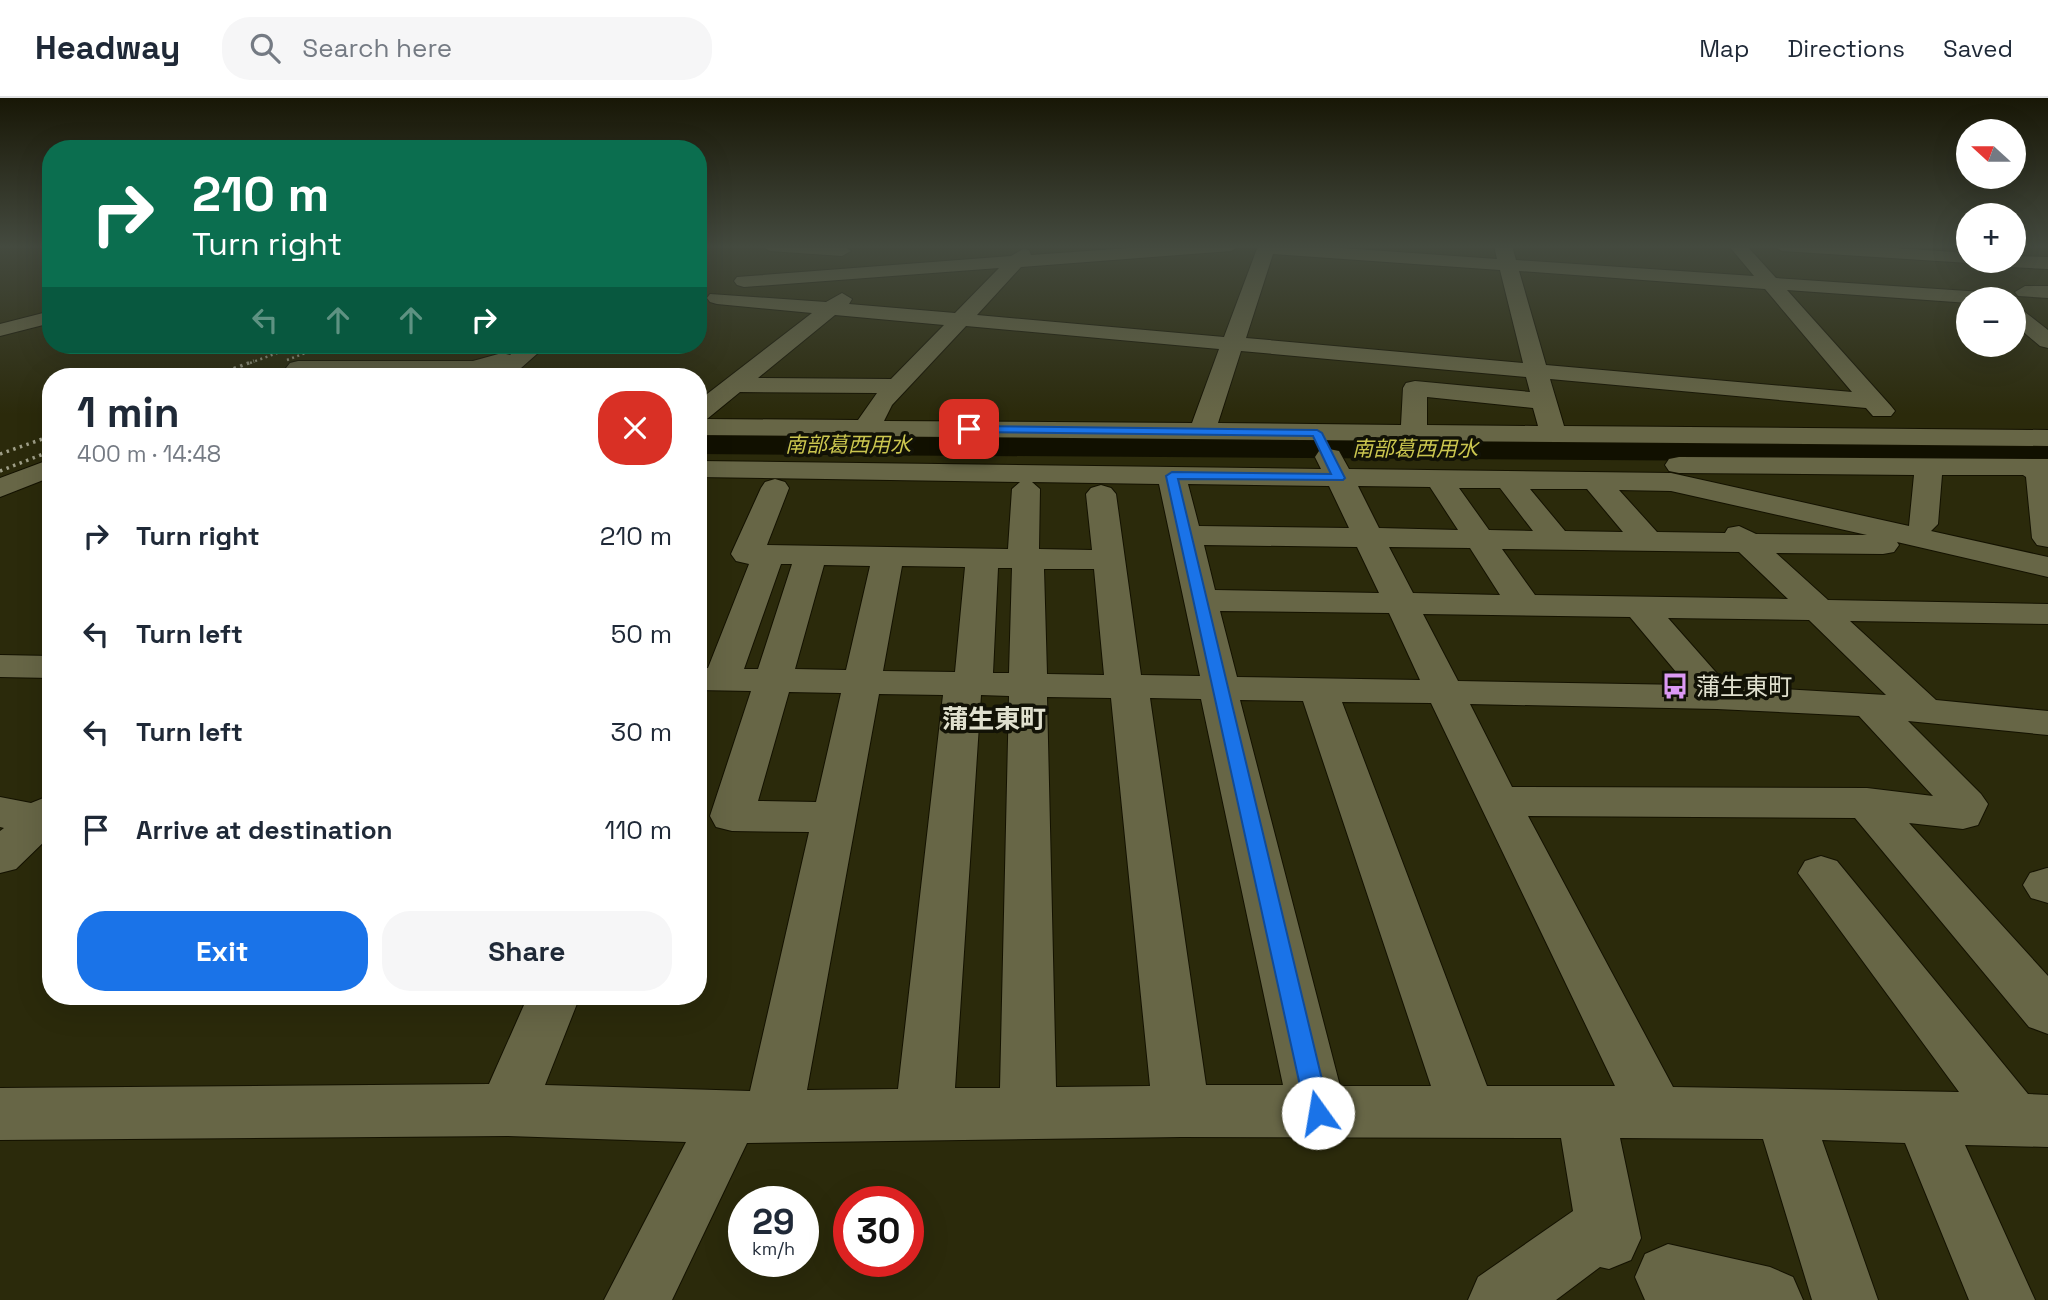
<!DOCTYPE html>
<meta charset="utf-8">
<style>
:root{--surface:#fff;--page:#f6f6f7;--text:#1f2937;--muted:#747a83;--line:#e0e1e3;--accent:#1a73e8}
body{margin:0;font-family:"Space Grotesk","Noto Sans JP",sans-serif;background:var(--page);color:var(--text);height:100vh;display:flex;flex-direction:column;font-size:26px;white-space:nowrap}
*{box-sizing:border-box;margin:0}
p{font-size:23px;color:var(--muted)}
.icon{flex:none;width:38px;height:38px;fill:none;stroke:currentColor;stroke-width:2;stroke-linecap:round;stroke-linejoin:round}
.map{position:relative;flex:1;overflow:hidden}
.sheet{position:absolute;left:42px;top:270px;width:665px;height:637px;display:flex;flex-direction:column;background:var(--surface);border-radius:28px;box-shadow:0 7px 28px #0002}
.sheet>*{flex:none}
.banner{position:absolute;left:42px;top:42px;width:665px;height:214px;border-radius:28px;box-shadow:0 7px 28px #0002;background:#0b6e4f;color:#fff;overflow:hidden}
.needle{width:46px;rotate:291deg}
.buttons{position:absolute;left:1956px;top:21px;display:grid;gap:14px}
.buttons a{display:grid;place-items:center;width:70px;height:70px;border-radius:50%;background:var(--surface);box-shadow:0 7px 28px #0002;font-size:35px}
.speed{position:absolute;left:728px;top:1088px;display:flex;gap:14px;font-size:35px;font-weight:700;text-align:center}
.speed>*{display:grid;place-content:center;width:91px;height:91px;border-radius:50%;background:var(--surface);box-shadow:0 7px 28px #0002;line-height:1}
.speed small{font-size:18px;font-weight:400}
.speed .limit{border:10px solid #d22;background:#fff;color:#111}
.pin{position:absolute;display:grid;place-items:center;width:60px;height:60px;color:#fff;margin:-30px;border-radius:14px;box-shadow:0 4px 10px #0006}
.me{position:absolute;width:77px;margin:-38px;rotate:347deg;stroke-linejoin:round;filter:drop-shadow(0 0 5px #0008)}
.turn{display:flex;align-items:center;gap:24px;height:147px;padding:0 35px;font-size:32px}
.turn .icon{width:91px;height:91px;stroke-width:2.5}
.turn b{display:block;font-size:49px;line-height:60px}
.lanes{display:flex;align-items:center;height:66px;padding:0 35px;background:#0003;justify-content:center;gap:35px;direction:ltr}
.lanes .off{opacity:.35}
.round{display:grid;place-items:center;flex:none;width:74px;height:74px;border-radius:28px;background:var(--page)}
.overview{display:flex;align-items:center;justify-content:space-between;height:119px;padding:0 35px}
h1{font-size:42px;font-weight:700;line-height:52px}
.action{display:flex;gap:14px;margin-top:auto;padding:14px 35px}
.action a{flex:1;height:80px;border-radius:28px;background:var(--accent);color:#fff;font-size:28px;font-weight:700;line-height:80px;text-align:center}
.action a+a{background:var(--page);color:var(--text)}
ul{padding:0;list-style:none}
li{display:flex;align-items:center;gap:21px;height:98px;padding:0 35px}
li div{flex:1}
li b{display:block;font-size:26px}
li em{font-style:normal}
header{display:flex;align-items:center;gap:42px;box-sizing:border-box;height:98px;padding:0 35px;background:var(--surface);border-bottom:2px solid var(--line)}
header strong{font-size:33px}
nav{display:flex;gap:38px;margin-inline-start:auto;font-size:24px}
.search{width:490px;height:63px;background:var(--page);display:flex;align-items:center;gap:18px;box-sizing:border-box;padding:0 24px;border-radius:28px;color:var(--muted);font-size:26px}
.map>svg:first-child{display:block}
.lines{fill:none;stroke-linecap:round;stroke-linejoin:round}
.river{fill:#111000;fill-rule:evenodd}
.minor-casing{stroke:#141200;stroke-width:2}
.minor{fill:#676646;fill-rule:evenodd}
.rail-far1{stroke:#9f9f88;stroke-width:2.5;stroke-dasharray:2 3.5;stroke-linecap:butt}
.rail{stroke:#9f9f88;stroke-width:3.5;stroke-dasharray:2.5 4.5;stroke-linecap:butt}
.route{fill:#1a73e8;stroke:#114b97;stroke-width:2}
.labels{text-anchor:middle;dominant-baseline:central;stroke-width:7;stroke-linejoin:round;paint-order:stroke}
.far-water-label{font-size:21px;font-style:italic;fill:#cbc64f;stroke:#121206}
.poi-label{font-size:24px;fill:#e0e0ce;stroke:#121206;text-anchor:start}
.neighbourhood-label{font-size:26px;font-weight:bold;fill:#e0e0ce;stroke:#121206}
</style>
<header>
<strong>Headway</strong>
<div class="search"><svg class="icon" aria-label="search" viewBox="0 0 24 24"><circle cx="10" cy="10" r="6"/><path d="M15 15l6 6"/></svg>Search here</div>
<nav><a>Map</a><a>Directions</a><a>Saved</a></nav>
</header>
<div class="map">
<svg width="2048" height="1202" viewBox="0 0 2048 1202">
<rect width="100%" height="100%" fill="#2b2a0b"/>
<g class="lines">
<!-- river -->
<path class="river" d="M698,334L2048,343V365L698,356Z"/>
<!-- minor casing -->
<g class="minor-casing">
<path id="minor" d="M761,148H843L851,153L842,158L770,153Z
M1158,148H1240L1231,153L1021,169L977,217L1224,239L1258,148H1313L1497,161L1494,148H1512L1516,162L1754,178L1729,148H1747L1776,180L1997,195L2007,201H1969V205L1787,192L1891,308L1895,313L1891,318H1873L1866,310L1550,281L1564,328L2048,332V348L698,337V303L812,215L717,206L710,204L707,200L710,196L826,204L842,195L852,201L849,206L955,215L999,170L744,189L737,187L734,183L737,179L1011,158L1023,151L1029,152L1031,157ZM1273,156L1500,172L1523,265L1246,240ZM1519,173L1765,191L1852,294L1546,267ZM835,217L944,227L891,281L758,280ZM966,228L1219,251L1192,325L884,323L892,307ZM1241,253L1526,279L1530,294L1415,283L1406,285L1403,290L1401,327L1218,325ZM740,294L877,295L858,322L707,321ZM1427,299L1533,310L1538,328L1427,327Z
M1773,148H1864L1969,155V163H1976L1969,165L1782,153Z
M2014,158L2048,159V171L2010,169L2001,163H2014Z
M2025,188H2048V200L2018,198L2015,194Z
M2014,209L2021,211L2048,232V250L2040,248L2014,226Z
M51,213V225L0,238V226Z
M523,247H547L512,278H486L490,273L474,277H298L290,275L286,270L290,265L298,263H473L502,255L510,257Z
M1329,351L1339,353L1349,371L1671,375L1909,428L1914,377L1679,375L1669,373L1665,367L1669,361L1679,359L2048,361V449L2037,447L2032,440L2026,379L2023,377H1942L1938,426L1931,433L2048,459V479L1897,444L1899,447L1894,454L1883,456L1776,455L1828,502L2048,506V526L1850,523L1936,602L2048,613V637L1908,623L1981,696L1988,706L1978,727L1963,731L1909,725L2048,878V936L2029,929L1855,720L1528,718L1673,989L1959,994L1798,775L1805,763L1821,758L1837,763L2028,996L2048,997V1049L1965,1047L2035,1202H1969L1905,1045L1822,1042L1878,1202H1812L1763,1041L1620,1040L1641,1140L1631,1162L1609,1171L1600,1169L1556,1202H1468L1478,1179L1573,1113L1561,1040L1181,1039L747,1045L672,1202H604L686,1044L507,1038L0,1042V990L489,986L528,898H580L545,987L750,993L809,734L732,733L716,729L710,718L751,593L698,592V570H708L749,466L736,463L731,456L761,390L765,384L775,381L785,384L789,390L767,447L1008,451L1012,391L1020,384L698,379V363L1321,371L1315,359L1319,353ZM1032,384L1159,386L1200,578L1141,577L1116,396L1111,390L1101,387L1091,390L1086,396L1092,452L1039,451L1040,391ZM1188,386L1329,388L1349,430L1199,428ZM1358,388L1430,389L1458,432L1379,430ZM1459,390H1500L1533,433L1489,432ZM1530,391H1587L1623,434L1565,433ZM1619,392L1671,393L1867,437L1756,436L1739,428L1728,430L1725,435L1657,434ZM1204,447L1357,449L1379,495L1215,492ZM1389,449L1470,450L1500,497L1413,495ZM1502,451L1739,454L1788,501L1535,497ZM781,466H792L758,571H744ZM824,467L870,468L846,572L795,571ZM902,468L965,469L955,574L883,573ZM998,470H1012L1009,575H993ZM1044,471H1094L1104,577L1047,576ZM1220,513L1389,515L1420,582L1237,579ZM1423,516L1630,519L1687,587L1458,583ZM1668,520L1809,522L1886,597L1728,588ZM789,594L841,595L816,704L758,703ZM879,596L943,597L898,991L807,992ZM981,597L1009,598L1000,990H955ZM1047,599L1111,600L1150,988L1056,989ZM1150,600L1201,601L1283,987H1206ZM1240,602L1303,603L1431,988H1340ZM1342,604L1431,605L1615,988H1487ZM1470,606L1717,611L1859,618L1933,698L1867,690L1512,689Z
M51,361V379L0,399V380Z
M0,557L51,558V580L0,579Z
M51,697V737L16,771L0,775V733L4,730L0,729V699L31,705Z
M2047,770H2048V805L2031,800L2023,787L2030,775Z
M1668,1146L1770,1169L1793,1179L1803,1202H1645L1635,1179L1645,1156Z"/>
</g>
<!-- minor -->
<use href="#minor" class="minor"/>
<!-- rail-far1 -->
<path class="rail-far1" d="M287,262L326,247
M250,265L299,247"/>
<!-- rail -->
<path class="rail" d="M214,278L254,263
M0,356L51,338
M0,373L51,353"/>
</g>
<!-- sky -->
<linearGradient id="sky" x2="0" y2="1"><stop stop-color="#181706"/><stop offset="0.47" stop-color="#444a3f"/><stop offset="1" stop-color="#444a3f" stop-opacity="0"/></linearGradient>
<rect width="2048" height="316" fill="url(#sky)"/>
<!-- route -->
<path class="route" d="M969,328L1317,332L1322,335L1345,380L1343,382L1178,381L1330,1015L1326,1023L1318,1026L1309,1023L1306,1015L1166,378L1172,374L1331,376L1313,338L965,334V329Z"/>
<!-- icons -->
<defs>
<g id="bus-bare" transform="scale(2.1)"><path d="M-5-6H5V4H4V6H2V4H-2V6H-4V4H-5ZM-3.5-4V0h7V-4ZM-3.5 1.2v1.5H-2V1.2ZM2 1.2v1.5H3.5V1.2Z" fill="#dc99f4" stroke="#121206" stroke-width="2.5" paint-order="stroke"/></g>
</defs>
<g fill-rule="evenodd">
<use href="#bus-bare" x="1675" y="588"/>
</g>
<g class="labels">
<!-- far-water labels -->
<g class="far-water-label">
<text x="848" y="346">南部葛西用水</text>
<text x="1415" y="350">南部葛西用水</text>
</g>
<!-- poi labels -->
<g class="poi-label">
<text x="1696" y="588">蒲生東町</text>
</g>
<!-- neighbourhood labels -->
<g class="neighbourhood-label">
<text x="994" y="621">蒲生東町</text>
</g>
</g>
</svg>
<div class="buttons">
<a><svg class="needle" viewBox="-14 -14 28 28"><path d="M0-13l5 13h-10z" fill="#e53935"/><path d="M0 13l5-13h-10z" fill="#747a83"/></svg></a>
<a>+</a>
<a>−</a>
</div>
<div class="speed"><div>29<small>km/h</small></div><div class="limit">30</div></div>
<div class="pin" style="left:969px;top:331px;background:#d93025"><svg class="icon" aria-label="arrive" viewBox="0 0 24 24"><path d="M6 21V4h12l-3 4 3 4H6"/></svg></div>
<svg class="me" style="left:1318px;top:1015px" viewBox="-20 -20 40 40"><circle r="19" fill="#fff"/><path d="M0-13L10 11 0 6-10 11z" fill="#1a73e8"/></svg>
<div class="banner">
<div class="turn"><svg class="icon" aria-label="right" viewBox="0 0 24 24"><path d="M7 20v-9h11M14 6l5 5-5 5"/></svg><div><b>210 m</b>Turn right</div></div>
<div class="lanes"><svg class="icon off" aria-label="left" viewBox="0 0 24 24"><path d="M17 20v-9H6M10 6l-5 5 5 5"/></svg><svg class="icon off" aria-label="ahead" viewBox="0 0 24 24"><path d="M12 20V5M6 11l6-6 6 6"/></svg><svg class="icon off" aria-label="ahead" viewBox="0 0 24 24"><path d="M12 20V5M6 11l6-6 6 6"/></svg><svg class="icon" aria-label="right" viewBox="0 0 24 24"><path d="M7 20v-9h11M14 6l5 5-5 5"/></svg></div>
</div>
<section class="sheet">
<div class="overview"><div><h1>1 min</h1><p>400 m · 14:48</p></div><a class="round" style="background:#d93025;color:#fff"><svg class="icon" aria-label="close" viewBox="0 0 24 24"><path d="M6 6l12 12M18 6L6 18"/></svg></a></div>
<ul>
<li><svg class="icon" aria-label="right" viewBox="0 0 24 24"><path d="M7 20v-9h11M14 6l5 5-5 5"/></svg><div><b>Turn right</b></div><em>210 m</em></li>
<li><svg class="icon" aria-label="left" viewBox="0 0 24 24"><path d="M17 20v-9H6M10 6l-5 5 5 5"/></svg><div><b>Turn left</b></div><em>50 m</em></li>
<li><svg class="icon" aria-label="left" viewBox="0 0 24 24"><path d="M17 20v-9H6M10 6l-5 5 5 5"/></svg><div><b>Turn left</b></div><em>30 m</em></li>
<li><svg class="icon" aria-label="arrive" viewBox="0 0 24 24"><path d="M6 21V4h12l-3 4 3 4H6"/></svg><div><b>Arrive at destination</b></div><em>110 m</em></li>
</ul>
<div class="action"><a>Exit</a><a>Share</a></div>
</section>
</div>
